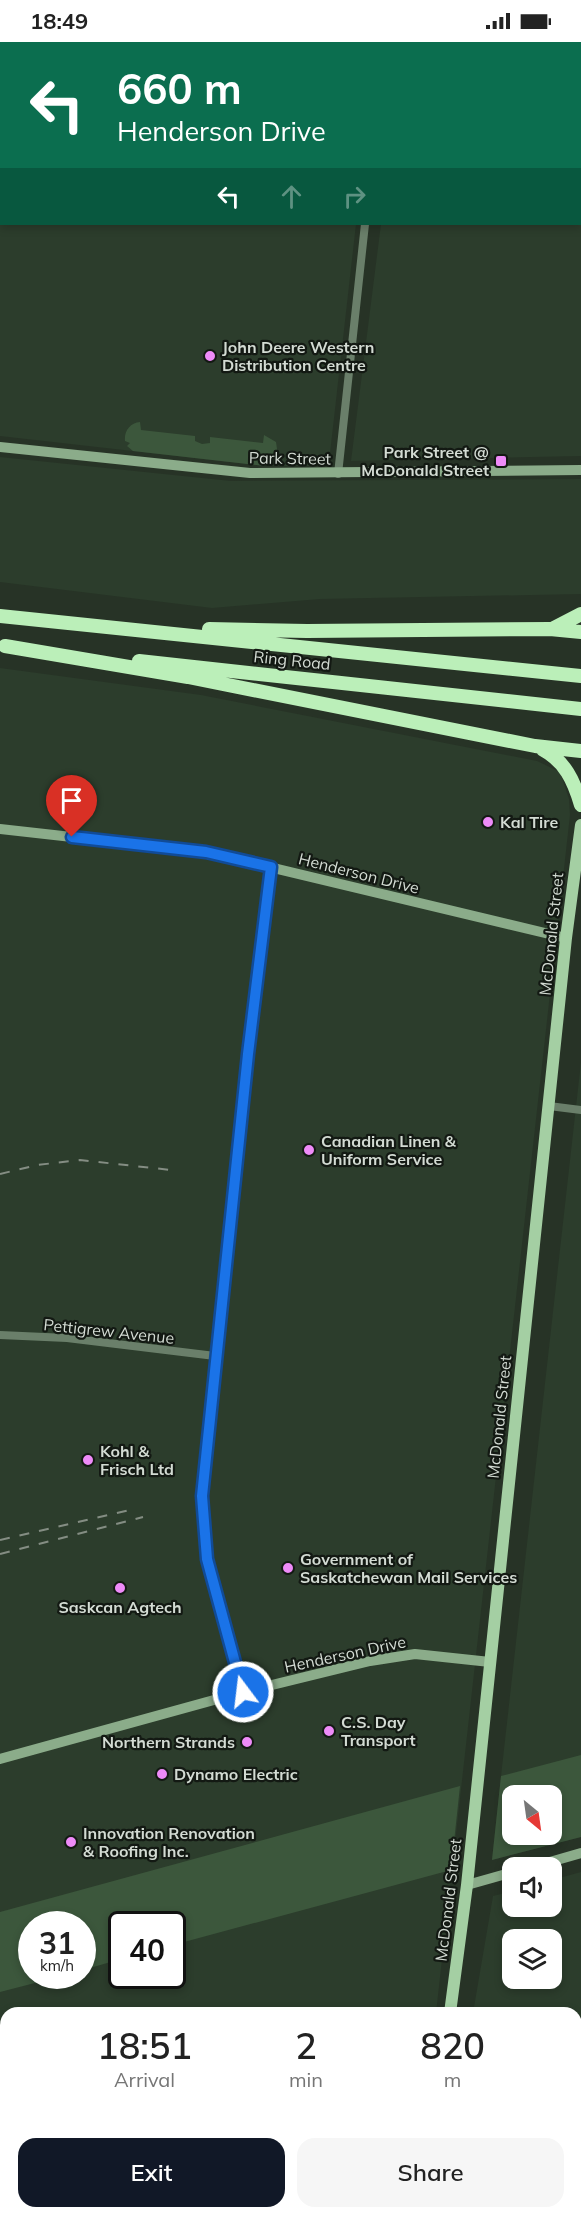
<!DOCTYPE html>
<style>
:root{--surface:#fff;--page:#f6f6f6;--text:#222;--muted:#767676;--accent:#111827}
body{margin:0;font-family:Mulish,sans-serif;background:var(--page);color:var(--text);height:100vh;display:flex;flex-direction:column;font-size:22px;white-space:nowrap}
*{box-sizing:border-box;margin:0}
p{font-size:20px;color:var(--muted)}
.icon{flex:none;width:33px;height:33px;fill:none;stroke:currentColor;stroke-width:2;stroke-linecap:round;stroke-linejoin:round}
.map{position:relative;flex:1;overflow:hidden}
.panel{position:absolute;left:0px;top:1965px;width:582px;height:212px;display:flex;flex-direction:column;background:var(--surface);border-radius:18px 18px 0 0;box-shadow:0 3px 9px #0003}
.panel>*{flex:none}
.banner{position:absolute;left:0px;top:0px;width:582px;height:183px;box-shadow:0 3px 9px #0003;background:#0b6e4f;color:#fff;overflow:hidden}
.needle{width:39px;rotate:151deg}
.tools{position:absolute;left:502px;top:1743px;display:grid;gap:12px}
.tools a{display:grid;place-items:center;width:60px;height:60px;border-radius:12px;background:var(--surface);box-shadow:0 3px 9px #0003;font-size:30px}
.speed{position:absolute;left:18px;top:1869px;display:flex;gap:12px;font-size:30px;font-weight:700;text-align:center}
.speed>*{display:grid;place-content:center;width:78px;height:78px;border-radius:50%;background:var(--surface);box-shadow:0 3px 9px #0003;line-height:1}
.speed small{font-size:15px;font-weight:400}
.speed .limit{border:3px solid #111;border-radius:9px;background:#fff;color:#111}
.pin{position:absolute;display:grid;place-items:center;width:51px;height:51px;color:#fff;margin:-62px -26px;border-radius:50% 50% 50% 0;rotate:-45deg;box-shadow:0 0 6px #0007}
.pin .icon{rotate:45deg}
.me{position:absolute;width:66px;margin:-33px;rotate:345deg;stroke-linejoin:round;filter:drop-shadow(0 0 4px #0008)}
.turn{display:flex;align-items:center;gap:21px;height:126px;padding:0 18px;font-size:27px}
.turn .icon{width:78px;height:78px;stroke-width:2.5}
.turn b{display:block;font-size:42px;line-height:51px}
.lanes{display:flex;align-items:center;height:57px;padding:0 18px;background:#0003;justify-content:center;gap:30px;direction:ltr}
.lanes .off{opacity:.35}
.eta{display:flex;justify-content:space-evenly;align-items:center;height:102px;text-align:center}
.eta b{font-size:36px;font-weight:600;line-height:42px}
.primary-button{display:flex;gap:12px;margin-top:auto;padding:12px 18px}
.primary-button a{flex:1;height:69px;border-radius:18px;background:var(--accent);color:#fff;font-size:24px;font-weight:600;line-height:69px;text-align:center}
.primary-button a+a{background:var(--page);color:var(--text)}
.status{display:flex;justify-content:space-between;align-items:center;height:42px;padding:0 30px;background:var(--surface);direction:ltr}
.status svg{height:16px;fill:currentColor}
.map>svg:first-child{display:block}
.built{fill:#2c3d2c;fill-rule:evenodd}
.green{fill:#3c573c;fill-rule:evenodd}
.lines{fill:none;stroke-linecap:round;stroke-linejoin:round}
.street{stroke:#6a7f6a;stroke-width:8}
.secondary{stroke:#8bac8a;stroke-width:10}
.primary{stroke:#a4cfa3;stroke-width:12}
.highway{stroke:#bbefb9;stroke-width:14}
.rail{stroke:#848d83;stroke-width:2;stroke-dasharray:10 10;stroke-linecap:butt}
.route-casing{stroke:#114b97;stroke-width:15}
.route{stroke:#1a73e8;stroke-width:10}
.poi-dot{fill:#ee8bf8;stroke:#131913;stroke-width:2}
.labels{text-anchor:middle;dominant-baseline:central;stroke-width:4.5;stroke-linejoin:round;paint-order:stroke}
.poi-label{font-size:16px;font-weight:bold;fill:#d3dbd3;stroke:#131913;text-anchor:start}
.street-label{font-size:16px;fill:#d3dbd3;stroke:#131913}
</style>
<div class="status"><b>18:49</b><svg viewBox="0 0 49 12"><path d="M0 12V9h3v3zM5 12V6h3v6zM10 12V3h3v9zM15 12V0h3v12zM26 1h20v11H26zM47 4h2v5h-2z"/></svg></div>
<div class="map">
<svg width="581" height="2176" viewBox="0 0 581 2176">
<rect width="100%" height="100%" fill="#273326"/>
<!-- built -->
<path class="built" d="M0,0H346L2,2V182H356L329,420L324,424H265L0,394Z
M372,0H581V414L351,419L381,182H580V2Z
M0,415L231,439L581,437V552L320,557L212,566L0,540Z
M0,626L201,653L537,719L560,730L569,757L570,773L436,1971H6V2170L395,2171L392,2176H0ZM32,1882H82V1934H32ZM122,1882H172V1934H122Z
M581,1020V1795L492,1818L501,1734ZM513,1754H552V1792H513Z
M581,1830V2176H435L437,2170H576V1971H473L493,1854L513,1849V1864H552V1838ZM513,1898H552V1936H513Z"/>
<!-- green -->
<path class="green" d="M140,380L141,388L195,394V399L202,402L210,401V395L263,401L264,393L276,400L278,414H275L276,419L271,424H265L133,409L127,404L130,401L125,399C124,389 130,381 140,380Z
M581,1713V1795L492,1818L501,1734ZM513,1754H552V1792H513Z
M460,1744L451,1828L173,1903L172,1882H122L121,1917L83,1928L82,1882H32V1934H62L0,1950V1870Z"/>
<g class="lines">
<!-- street -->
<path class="street" d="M359,0L360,2
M338,432L365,182
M549,1064L581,1068
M0,1293L67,1296L215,1314"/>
<!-- secondary -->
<path class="secondary" d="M0,405L250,431L581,428
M0,787L206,810L566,896
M243,1650L207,1517L202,1454L247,1023L271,825
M0,1717L243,1650L370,1619L415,1612L490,1620
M529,1826L581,1811
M467,1843L513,1830"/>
<!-- primary -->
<path class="primary" d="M450,1971L467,1843L566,896L581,783
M411,2176L413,2170"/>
<!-- highway -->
<path class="highway" d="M0,574L581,634
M554,586L581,572
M209,587L307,589L550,587L581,590
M5,604L188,635L535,704L581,709
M139,619L581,667
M542,707C565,719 574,739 581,763"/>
<!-- rail -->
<path class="rail" d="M0,1132L37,1123L80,1118L171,1128
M0,1498L134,1467
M0,1512L143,1475"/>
</g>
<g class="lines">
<!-- route casing -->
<g class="route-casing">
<path id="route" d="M72,795L206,810L271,825L248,1012L202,1454L207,1517L243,1650"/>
</g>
<!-- route -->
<use href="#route" class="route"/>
</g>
<!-- markers -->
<g class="poi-dot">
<circle cx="210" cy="314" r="6"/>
<rect x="495" y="413" width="12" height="12" rx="3"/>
<circle cx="488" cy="780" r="6"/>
<circle cx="309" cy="1108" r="6"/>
<circle cx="88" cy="1418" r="6"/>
<circle cx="288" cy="1526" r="6"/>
<circle cx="120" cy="1546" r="6"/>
<circle cx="329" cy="1689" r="6"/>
<circle cx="247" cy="1700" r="6"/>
<circle cx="162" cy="1732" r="6"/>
<circle cx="71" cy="1800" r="6"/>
</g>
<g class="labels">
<!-- poi labels -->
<g class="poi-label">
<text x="222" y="305">John Deere Western<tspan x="222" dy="18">Distribution Centre</tspan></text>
<text x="489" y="410" text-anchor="end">Park Street @<tspan x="489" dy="18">McDonald Street</tspan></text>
<text x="500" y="780">Kal Tire</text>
<text x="321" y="1099">Canadian Linen &amp;<tspan x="321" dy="18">Uniform Service</tspan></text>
<text x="100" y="1409">Kohl &amp;<tspan x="100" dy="18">Frisch Ltd</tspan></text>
<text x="300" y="1517">Government of<tspan x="300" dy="18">Saskatchewan Mail Services</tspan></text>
<text x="120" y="1565" text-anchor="middle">Saskcan Agtech</text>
<text x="341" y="1680">C.S. Day<tspan x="341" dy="18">Transport</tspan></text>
<text x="235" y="1700" text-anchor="end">Northern Strands</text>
<text x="174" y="1732">Dynamo Electric</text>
<text x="83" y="1791">Innovation Renovation<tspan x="83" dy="18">&amp; Roofing Inc.</tspan></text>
</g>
<!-- street labels -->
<g class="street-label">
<text transform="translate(290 416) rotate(1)">Park Street</text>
<text transform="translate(292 618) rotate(6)">Ring Road</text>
<text transform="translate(359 831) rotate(14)">Henderson Drive</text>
<text transform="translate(551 892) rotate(-84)">McDonald Street</text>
<text transform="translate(109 1289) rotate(6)">Pettigrew Avenue</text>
<text transform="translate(499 1375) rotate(-84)">McDonald Street</text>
<text transform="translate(345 1612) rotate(-12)">Henderson Drive</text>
<text transform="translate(448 1858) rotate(-83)">McDonald Street</text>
</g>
</g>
</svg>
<div class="tools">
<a><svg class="needle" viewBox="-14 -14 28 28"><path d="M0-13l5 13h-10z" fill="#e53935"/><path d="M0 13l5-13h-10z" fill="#767676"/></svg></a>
<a><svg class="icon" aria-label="sound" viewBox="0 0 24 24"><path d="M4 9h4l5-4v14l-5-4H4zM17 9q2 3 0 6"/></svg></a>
<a><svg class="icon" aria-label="layers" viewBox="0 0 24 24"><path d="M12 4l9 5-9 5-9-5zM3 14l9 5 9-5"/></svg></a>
</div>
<div class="speed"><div>31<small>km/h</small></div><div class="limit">40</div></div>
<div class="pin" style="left:72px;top:795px;background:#d93025"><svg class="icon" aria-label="arrive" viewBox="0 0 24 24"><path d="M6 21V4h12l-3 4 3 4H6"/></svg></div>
<svg class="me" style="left:243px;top:1650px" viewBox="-20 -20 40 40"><circle r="17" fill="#1a73e8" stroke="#fff" stroke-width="3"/><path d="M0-11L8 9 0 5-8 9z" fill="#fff"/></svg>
<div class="banner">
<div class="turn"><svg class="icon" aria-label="left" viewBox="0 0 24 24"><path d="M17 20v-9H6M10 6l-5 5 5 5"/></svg><div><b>660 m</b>Henderson Drive</div></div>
<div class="lanes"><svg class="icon" aria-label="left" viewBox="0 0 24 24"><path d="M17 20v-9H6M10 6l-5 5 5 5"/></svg><svg class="icon off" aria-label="ahead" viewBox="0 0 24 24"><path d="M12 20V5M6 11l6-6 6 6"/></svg><svg class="icon off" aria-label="right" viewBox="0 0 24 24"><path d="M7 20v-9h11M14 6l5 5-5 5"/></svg></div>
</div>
<section class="panel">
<div class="eta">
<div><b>18:51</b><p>Arrival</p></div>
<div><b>2</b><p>min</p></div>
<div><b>820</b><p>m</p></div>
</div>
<div class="primary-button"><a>Exit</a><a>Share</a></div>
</section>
</div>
